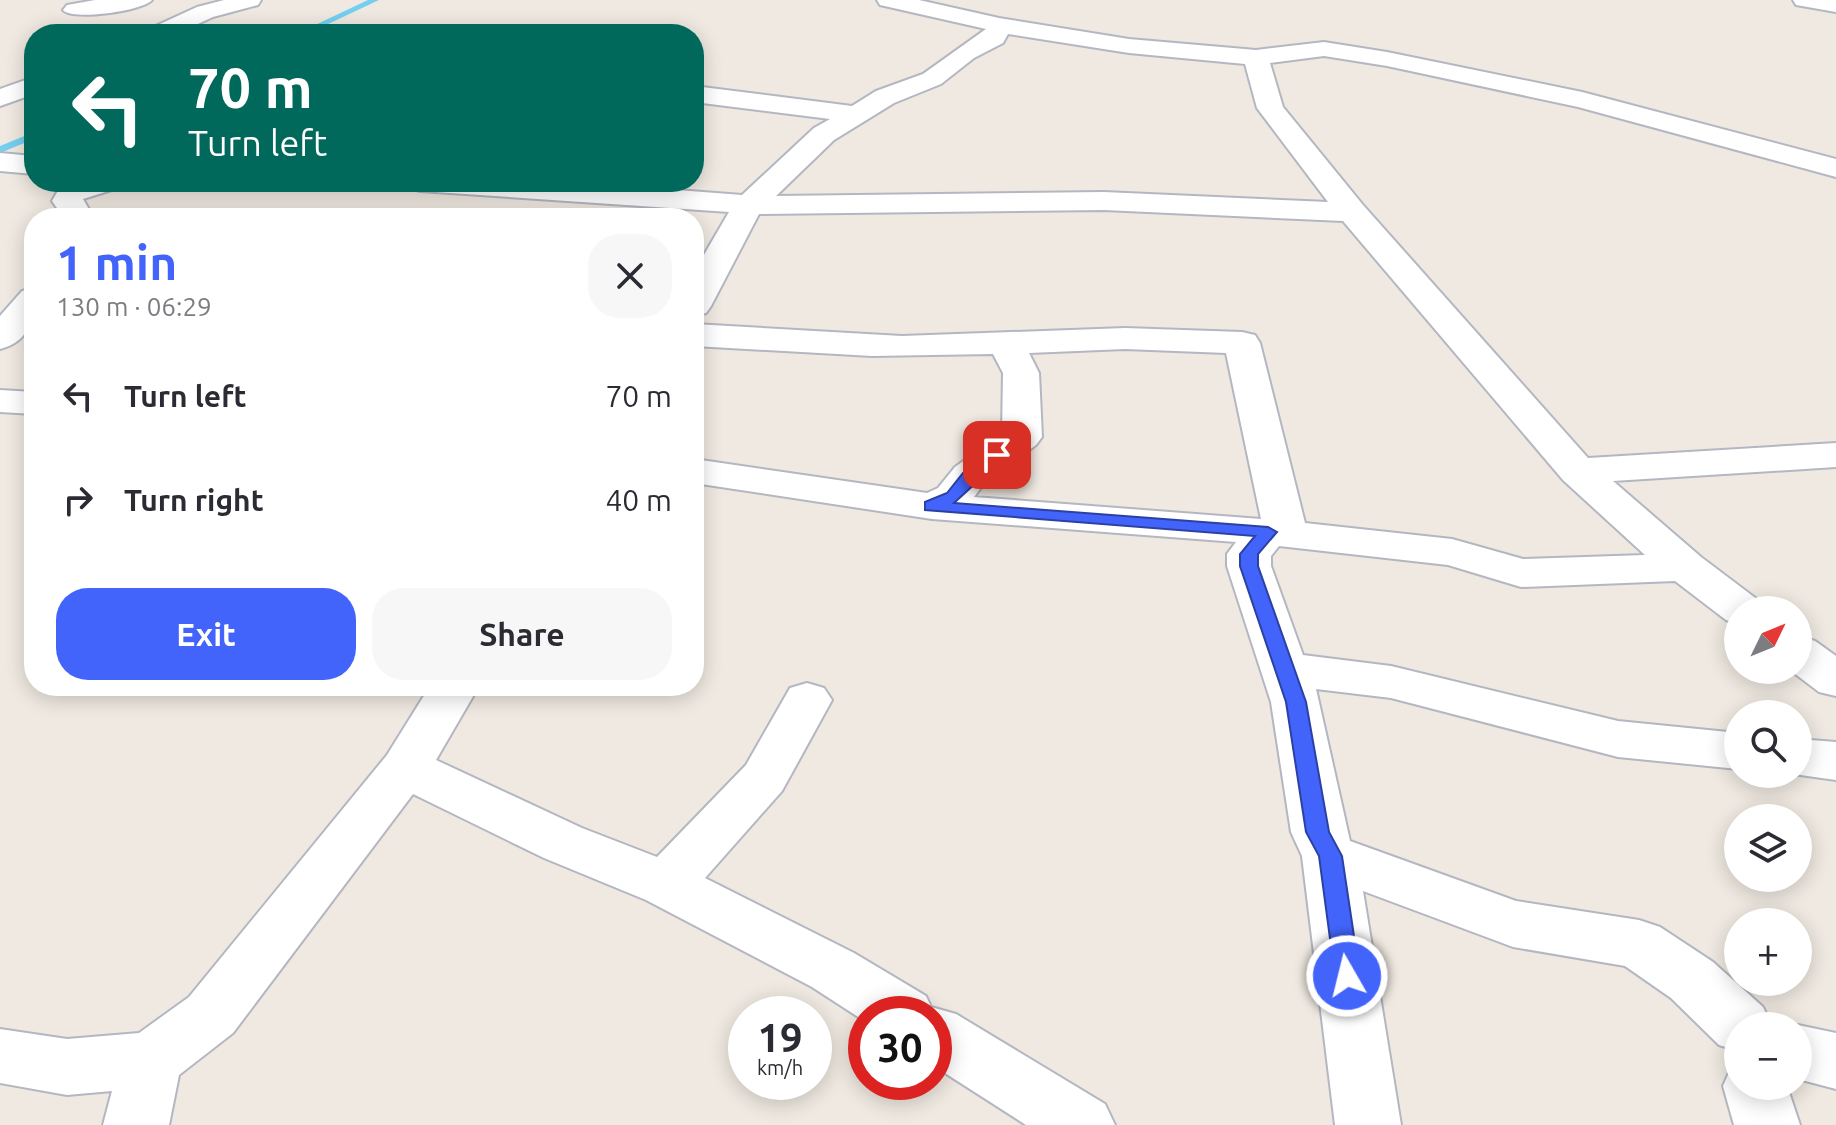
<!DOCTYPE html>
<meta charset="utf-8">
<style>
:root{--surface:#fff;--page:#f7f7f7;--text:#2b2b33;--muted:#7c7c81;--accent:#4264fb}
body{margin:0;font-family:Ubuntu,sans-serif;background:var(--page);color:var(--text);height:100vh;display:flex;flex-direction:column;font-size:30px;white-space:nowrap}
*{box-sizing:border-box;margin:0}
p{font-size:26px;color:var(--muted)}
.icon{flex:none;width:44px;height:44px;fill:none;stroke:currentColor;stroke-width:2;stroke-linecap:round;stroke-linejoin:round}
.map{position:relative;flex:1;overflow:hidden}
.details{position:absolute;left:24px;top:208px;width:680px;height:488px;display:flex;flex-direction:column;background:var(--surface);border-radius:32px;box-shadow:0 4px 20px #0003}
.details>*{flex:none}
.top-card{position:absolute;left:24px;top:24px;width:680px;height:168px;border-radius:32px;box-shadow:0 4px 20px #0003;background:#00695c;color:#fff;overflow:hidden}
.needle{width:52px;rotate:47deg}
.tools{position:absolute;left:1724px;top:596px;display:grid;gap:16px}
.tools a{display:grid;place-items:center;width:88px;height:88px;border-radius:50%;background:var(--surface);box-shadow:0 4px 20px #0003;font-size:40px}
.speed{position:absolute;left:728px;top:996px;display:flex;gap:16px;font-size:40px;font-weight:700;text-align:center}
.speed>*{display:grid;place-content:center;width:104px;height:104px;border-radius:50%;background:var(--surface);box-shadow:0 4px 20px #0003;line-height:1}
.speed small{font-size:20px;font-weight:400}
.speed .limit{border:12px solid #d22;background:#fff;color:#111}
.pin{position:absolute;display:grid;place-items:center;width:68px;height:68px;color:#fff;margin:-34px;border-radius:16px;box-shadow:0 4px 12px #0006}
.me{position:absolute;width:88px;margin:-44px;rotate:352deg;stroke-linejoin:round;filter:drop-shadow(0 0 6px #0008)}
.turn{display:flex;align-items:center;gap:28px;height:168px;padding:0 32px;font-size:36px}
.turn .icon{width:104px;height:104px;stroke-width:2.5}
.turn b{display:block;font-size:56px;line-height:68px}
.round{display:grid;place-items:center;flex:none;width:84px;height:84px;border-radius:32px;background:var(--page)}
.head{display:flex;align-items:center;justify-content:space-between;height:136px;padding:0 32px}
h1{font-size:48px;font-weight:700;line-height:60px;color:var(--accent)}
.primary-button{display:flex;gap:16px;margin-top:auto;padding:16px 32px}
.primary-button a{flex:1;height:92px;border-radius:32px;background:var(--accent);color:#fff;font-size:32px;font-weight:700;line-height:92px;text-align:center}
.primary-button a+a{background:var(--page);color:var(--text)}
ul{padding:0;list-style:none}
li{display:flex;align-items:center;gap:24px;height:104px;padding:0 32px}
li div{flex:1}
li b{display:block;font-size:30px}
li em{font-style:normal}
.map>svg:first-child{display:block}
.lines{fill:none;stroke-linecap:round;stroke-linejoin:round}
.stream{fill:#75cff0;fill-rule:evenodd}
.minor-casing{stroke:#b4b7c1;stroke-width:4}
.minor{fill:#fff;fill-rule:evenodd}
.route{fill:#4264fb;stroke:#2b41a3;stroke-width:2}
</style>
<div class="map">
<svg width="1836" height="1125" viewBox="0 0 1836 1125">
<rect width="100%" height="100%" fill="#efe9e1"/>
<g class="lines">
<!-- stream -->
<path class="stream" d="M368,0H379L307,34H296Z
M34,132V139L0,153V146Z"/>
<!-- minor casing -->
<g class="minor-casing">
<path id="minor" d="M95,0H152C143,11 72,21 63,10L67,5Z
M224,0H261L258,5L213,17L176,34H145L149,29L197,7Z
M877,0H919L999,18L1129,39L1256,50L1324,42L1387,52L1582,92L1836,159V177L1578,107L1387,66L1324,56L1270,63L1283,107L1363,205L1588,458L1836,443V467L1613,481L1701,557L1758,600L1765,610H1738V624L1726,620L1675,581L1521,587L1448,565L1279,546L1271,556V566L1303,655L1391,666L1618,721L1738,733V769L1618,757L1391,698L1316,689L1350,841L1516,901L1639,920L1660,927L1713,962L1763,1007L1772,1026H1738V1051L1719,1045L1671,998L1625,966L1513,947L1363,891L1401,1125H1335L1302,856L1291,832L1271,702L1227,566V554L1236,542L932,519L694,483V459L927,493L938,488L955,467L1002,433L1003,373L993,354L872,356L694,346V324L902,336L1125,328L1242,332L1255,335L1260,343L1305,523L1452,539L1523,559L1645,555L1563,480L1343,221L1104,210L759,214L711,306L706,313L694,316V272L729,212L420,191L410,188L405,182H573L742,195L814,128L830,119L694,102V86L852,106L876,91L923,74L986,29L880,5ZM1008,34L1129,53L1245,64L1257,108L1328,202L1104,192L776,196L834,140L894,103L941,84L974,58L1003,43ZM1125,349L1226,353L1261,519L974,497L983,485L1036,445L1042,437L1039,373L1029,353Z
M1793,0H1836V12L1796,5Z
M596,26L608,33L582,34Z
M34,77V94L0,106V89Z
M0,153L34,156V174L0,171Z
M76,182H123L118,188L83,199L94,218H64L52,201L60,187Z
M34,288C34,316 32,341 0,349V316L22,291Z
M0,390L34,392V414L0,412Z
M1798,636L1815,641L1836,656V696L1819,692L1790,670H1798Z
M807,683L824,688L832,700L782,791L705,878L854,953L926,996L931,1007L956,1014L1105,1104L1115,1125H1026L934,1066V1014H866V1022L812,987L646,900L544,858L413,794L233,1033L179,1075L169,1125H103L112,1091L67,1095L0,1083V1029L67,1039L139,1033L189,997L387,755L430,686H479L436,760L582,828L657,857L746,765L790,688Z
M1798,739L1836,742V780L1793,774H1798Z
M1798,1025L1836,1033V1089L1798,1079V1026H1794Z
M1738,1064V1086H1787L1800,1125H1734L1723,1086L1732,1066Z"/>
</g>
<!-- minor -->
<use href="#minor" class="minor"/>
</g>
<!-- route -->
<path class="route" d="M997,450L1005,455L1003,458L954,503L1268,527L1277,532L1258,554V566L1306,702L1329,832L1342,856L1360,976L1356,983L1347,986L1338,983L1335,976L1319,856L1306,832L1286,702L1240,566V554L1255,536L925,510V502L947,493L963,473Z"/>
</svg>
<div class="tools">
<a><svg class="needle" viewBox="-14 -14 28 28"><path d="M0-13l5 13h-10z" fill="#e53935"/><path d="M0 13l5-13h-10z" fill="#7c7c81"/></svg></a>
<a><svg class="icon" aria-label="search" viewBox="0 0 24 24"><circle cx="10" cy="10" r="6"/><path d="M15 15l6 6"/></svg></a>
<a><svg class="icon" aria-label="layers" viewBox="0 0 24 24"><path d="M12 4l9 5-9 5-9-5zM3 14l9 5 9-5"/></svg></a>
<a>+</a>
<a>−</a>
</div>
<div class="speed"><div>19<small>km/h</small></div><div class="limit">30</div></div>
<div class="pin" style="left:997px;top:455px;background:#d93025"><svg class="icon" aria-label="arrive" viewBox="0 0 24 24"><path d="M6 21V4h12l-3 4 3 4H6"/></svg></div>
<svg class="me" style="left:1347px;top:976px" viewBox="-20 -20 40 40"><circle r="17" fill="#4264fb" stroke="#fff" stroke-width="3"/><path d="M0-11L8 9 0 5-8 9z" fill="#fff"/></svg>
<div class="top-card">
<div class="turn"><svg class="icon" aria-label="left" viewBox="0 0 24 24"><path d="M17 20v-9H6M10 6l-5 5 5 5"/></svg><div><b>70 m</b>Turn left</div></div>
</div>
<section class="details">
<div class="head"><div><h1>1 min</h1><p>130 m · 06:29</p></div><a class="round"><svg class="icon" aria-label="close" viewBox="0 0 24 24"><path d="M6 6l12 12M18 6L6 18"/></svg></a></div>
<ul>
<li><svg class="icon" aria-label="left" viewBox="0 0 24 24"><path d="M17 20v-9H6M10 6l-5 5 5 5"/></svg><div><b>Turn left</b></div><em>70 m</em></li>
<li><svg class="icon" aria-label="right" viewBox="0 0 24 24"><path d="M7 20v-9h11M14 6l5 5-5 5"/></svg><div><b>Turn right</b></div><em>40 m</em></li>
</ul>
<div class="primary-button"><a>Exit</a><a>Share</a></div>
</section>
</div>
